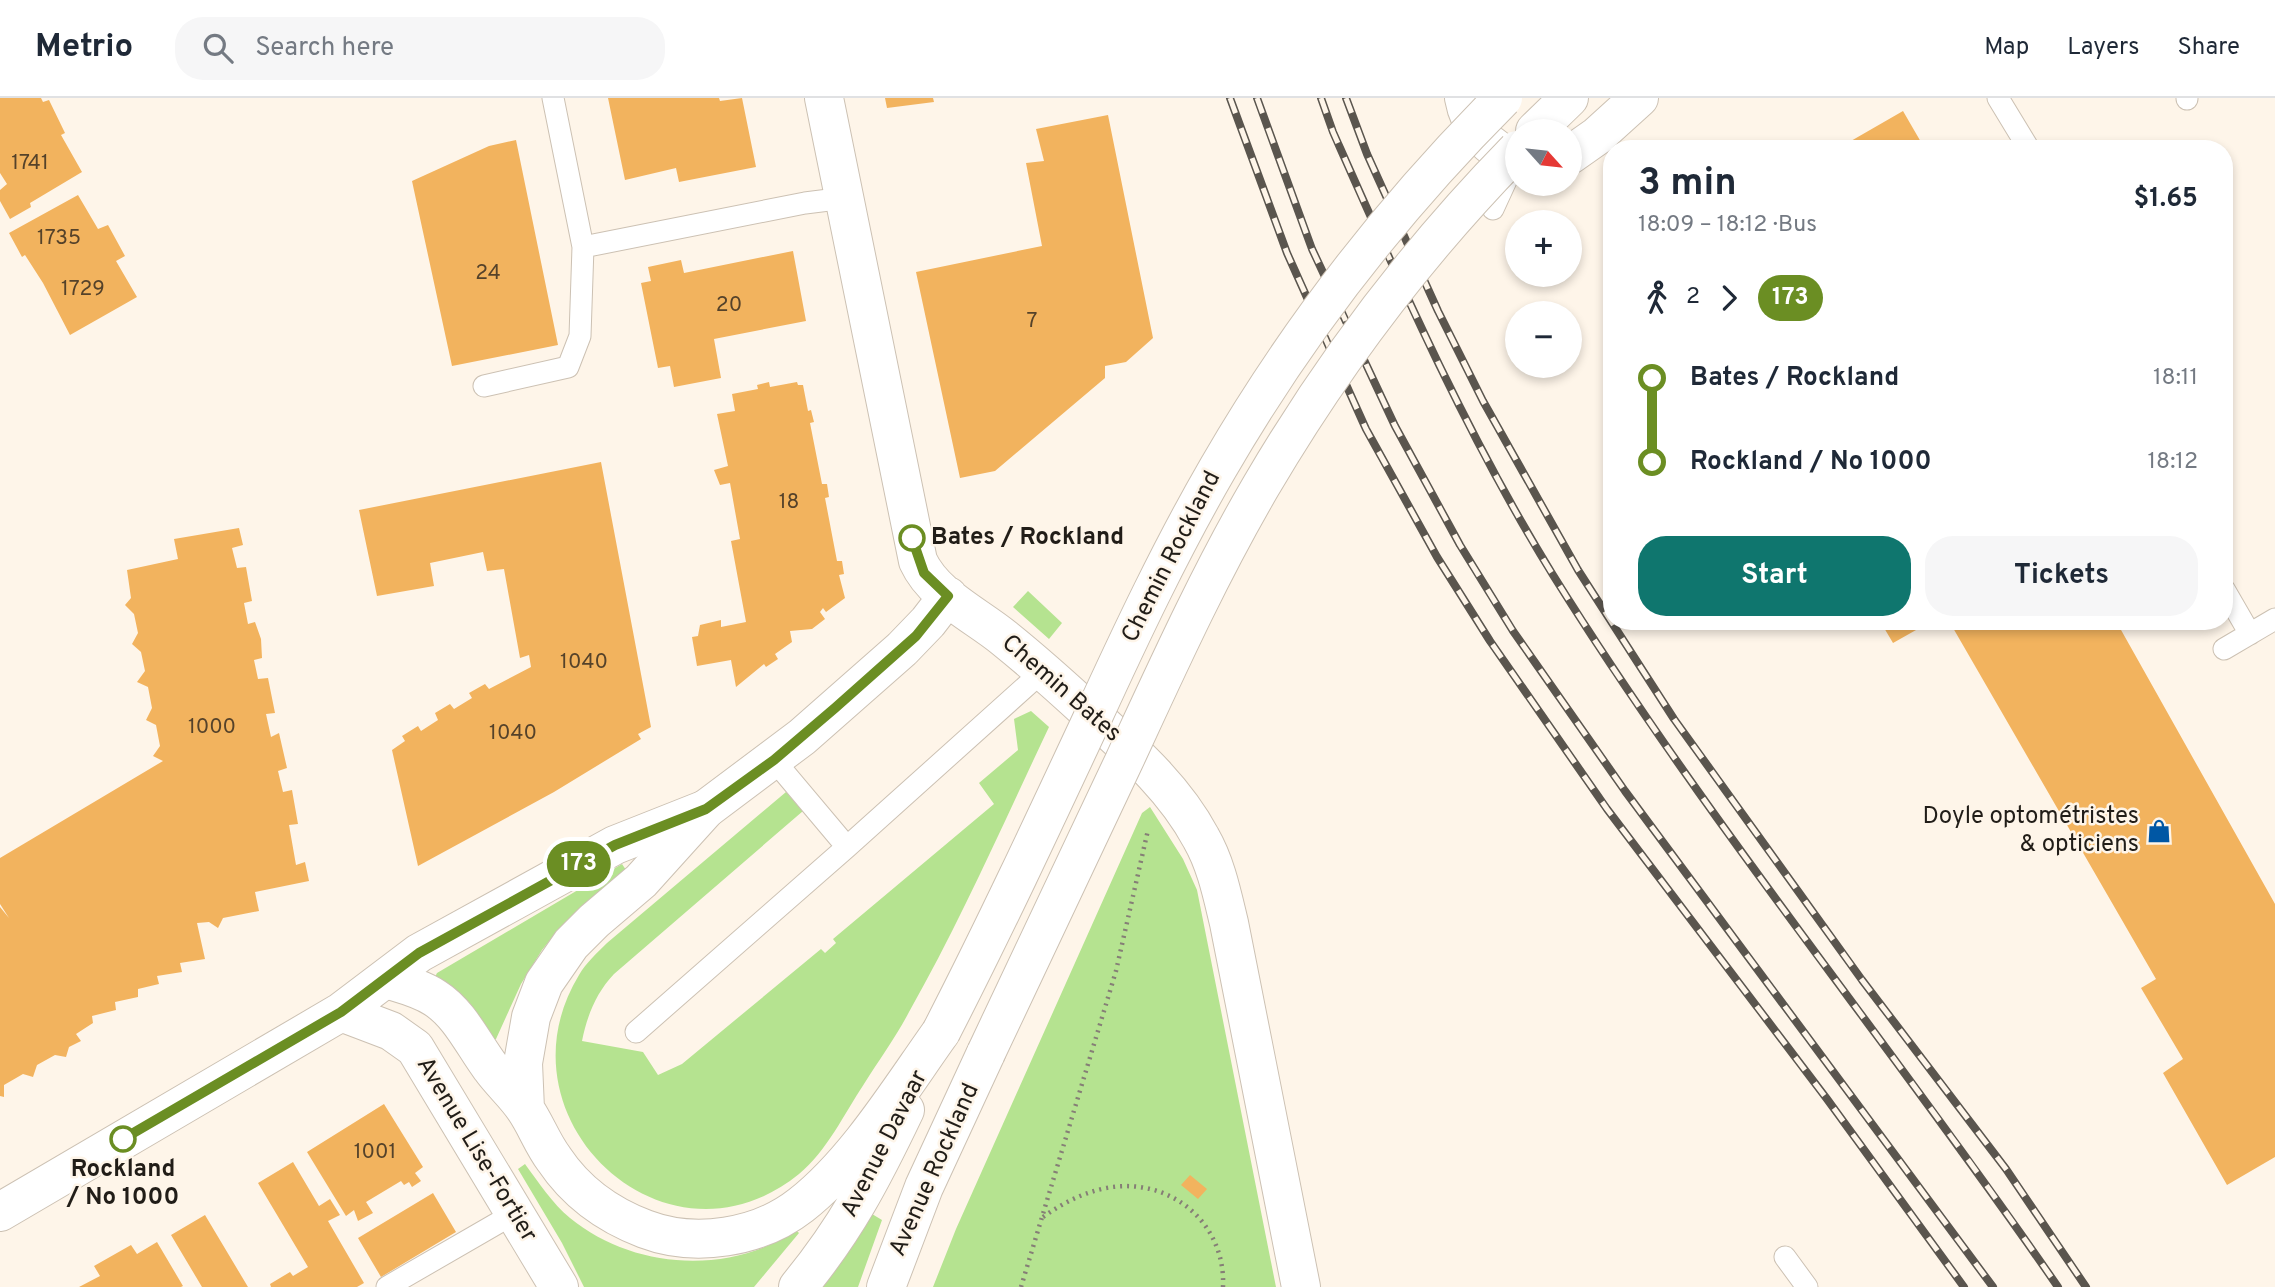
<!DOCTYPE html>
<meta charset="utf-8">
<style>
:root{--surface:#fff;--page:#f6f6f7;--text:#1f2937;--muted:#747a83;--line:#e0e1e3;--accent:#0f766e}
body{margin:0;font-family:Overpass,sans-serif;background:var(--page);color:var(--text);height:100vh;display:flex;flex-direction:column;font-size:26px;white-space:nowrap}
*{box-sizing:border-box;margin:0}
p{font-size:23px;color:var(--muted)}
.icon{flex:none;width:38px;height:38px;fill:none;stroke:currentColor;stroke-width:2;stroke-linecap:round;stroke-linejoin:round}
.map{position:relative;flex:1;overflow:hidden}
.sheet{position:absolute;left:1603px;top:42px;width:630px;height:490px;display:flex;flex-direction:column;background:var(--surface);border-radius:28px;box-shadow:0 4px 10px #0003}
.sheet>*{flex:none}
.badge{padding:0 14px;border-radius:23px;font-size:24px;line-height:46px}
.needle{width:46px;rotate:117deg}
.tools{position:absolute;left:1505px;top:21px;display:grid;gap:14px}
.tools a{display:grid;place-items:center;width:77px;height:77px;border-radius:50%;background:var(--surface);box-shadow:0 4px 10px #0003;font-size:35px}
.map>.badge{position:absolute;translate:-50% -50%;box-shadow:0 0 0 4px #fff}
.legs{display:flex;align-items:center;gap:10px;height:77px;padding:0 35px;font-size:23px}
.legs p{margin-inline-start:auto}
.head{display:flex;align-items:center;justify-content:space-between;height:119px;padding:0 35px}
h1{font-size:38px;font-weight:700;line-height:52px}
.cta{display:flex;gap:14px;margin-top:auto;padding:14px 35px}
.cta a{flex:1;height:80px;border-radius:28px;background:var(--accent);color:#fff;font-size:28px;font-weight:700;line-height:80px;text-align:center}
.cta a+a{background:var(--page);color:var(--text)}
ul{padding:0 35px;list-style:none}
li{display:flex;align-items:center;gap:24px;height:84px;font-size:26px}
li i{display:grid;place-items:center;width:10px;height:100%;margin:0 9px;background:currentColor}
li i::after{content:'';width:18px;height:18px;margin:-9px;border:5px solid;border-radius:50%;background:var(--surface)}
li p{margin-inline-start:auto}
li:first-child i{background:linear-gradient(#0000 50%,currentColor 0)}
li:last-child i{background:linear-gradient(currentColor 50%,#0000 0)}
header{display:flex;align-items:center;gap:42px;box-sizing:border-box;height:98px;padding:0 35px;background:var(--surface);border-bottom:2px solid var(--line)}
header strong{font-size:33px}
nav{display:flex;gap:38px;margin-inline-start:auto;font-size:24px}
.search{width:490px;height:63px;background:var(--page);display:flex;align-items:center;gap:18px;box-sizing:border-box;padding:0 24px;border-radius:28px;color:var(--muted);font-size:26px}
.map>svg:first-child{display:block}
.green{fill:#b5e390}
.building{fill:#f2b35e}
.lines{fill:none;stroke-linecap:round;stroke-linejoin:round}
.service-casing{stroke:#ccc1b3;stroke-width:23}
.minor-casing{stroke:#ccc1b3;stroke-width:40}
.tertiary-casing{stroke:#ccc1b3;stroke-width:40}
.path{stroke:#857e76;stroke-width:4.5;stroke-dasharray:2 5;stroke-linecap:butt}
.service{stroke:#fff;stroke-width:21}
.minor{stroke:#fff;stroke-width:38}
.tertiary{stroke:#fff;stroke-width:38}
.rail-casing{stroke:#5a554e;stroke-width:8}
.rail{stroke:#fef5e9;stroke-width:5;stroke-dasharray:16;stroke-linecap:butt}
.tertiary-bridge-casing{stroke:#ccc1b3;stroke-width:40;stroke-linecap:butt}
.tertiary-bridge{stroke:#fff;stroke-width:38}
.line-1-casing{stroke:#fff;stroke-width:16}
.line-1{stroke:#6b8e23;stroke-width:10}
.stop-1-dot{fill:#fff;stroke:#6b8e23;stroke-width:3.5}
.labels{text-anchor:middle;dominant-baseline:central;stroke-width:5;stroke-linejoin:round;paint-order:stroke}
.number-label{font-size:21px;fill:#55422a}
.stop-label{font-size:24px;font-weight:bold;fill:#211d18;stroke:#fef5e9;text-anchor:start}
.street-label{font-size:24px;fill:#211d18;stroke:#fef5e9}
.poi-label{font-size:24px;fill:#211d18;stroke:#fef5e9;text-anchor:end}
</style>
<header>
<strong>Metrio</strong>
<div class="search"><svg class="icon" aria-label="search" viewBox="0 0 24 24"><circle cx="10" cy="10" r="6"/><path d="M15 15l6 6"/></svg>Search here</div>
<nav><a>Map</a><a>Layers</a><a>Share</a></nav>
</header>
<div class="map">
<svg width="2275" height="1189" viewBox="0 0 2275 1189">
<rect width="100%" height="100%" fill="#fef5e9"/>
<path class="green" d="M1028,493L1062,525L1049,541L1013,509Z
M1031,613L1049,629C1004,724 961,822 909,914C896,939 879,962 864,986C844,1016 827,1053 799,1076C666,1184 492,1020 579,877C586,865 597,855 607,845L786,694L803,713L614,876C596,895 587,918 582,943L643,954L658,977L682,966L821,851L825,855L836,845L833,841L994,706L979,685L1018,652L1014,621Z
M1150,709L1183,761L1197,792L1276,1189H933L956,1131L1142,715Z
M622,766L626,772L555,836L542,852L521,886L496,941H493L468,903L435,879L437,875Z
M525,1066C539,1085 552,1105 570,1120C632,1171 729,1178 796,1132L799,1135L754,1189H584L562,1145L518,1071Z
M872,1116L882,1122L858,1189H818Z"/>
<path class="building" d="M0,0H41L43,4L49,2L65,35L61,37L82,74L30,105L31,109L10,121L0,103V92L7,86L0,75Z
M608,0H719L720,3L742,0L756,69L679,84L676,70L625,82Z
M885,0H933L934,4L887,10Z
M1903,13L1925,51H1837Z
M1108,17L1153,240L1126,264L1105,268V280L995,373L960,380L916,174L1042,148L1026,65L1044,63L1036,31Z
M516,42L558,247L452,268L412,83L489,48Z
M78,97L98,131L108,127L125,158L116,163L137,199L70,237L43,185L25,157L22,159L9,135Z
M793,153L806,223L714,241L721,280L674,289L670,268L658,270L641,185L651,183L648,169L681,162L684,175Z
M769,284L770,289L797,284L798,287H803L808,313L811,312L814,324L810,325L822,386H827L829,399L825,400L837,463H842L844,476L839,477L845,500L826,514L823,510L820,514L825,521L812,531L790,533L792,544L775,556L778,561L766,569L764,566L736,589L731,562L697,568L692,539L698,538L700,527L721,522V529L746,524L731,443L740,441L730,385L720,387L714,372L728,368L717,316L735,313L732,296L758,291L757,287Z
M601,364L651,629L638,636L641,641L554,694L418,768L392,652L405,643L402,638L418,628L421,633L438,622L435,615L450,606L454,611L472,600L469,595L485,586L489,591L531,569L529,557L520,560L504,471L487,473L483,454L430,465L434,488L377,498L359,412Z
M239,430L243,447L232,450L237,470L246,469L252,503L244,505L248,526L255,524L261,541L262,560L254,562L258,581L268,580L275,615L266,616L271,639L279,635L287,670L278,673L283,694L292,692L298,726L289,727L296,767L305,764L309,783L255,794L259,813L223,820L218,830L209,824L197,825L205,861L180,865L182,874L157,878L159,886L138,891V899L115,904L116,912L92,918L93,925L76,936L81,943L69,949L66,959L55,957L37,967L33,979L23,976L4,987V999L0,998V809L9,820L0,806V760L163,663L153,658L160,648L156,627L146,622L152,610L148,589L137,584L145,573L141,554L132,546L138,535L134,516L125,507L131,500L127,472L178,461L174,441Z
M1880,523H1932L1893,545Z
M1949,523H2116L2275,806V1059L2227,1087L2163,975L2183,961L2141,890L2156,881Z
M384,1006L423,1069L415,1075L421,1083L412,1089L409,1084L404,1087L401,1083L366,1104L373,1115L358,1123L354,1112L346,1118L307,1054Z
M293,1064L319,1108L330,1101L340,1117L328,1123L364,1185L357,1189H271L270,1186L290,1174L293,1178L308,1169L258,1085Z
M1190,1077L1207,1091L1198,1101L1181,1087Z
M433,1095L456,1134L381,1179L358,1140Z
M205,1117L248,1189H202L171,1137Z
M157,1144L183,1188L181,1189H79L100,1178L94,1168L131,1147L137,1156Z"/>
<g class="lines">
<g class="service-casing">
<path id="service" d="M553,0L583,149
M1998,0L2029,51
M2187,0V1
M1493,111L1510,74
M484,288L568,269L580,238L583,149L805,105L845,100
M2224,491L2250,536
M2224,551L2275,521
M773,661L847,749
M636,934L847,749L1043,573
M1785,1159L1807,1189
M387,1189L515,1115"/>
</g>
<g class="minor-casing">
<path id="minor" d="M341,914L391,933L415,950L559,1189
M0,1114L341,914L419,855L615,747L706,711"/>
</g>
<g class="tertiary-casing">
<path id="tertiary" d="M824,0L918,463C934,498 976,517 1004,540C1035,565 1064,591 1092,617C1133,654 1175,691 1201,740C1216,766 1222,796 1229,825L1301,1189
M1464,0C1469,28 1488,53 1517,60
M1535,33L1569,0
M1570,57L1597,38L1639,0
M386,881C402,886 420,890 435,900C460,916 473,946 491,970C501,984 515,996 525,1011C536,1027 542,1045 554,1061C576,1094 608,1117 645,1131C695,1150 759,1140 801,1107C856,1064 901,990 941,934
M525,1011L523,965L531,919L544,885L571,846L594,823L641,783L706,711L802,639L902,551L928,524L948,498
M798,1189C846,1131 873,1079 905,1012
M886,1189L924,1089L986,955"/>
</g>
<path class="path" d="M1043,1119C1063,1105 1082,1095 1106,1090C1169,1078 1226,1124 1223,1189
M1021,1189L1116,873L1148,732"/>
<use href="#service" class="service"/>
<use href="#minor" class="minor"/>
<use href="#tertiary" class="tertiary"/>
<g class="rail-casing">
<path id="rail" d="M1230,0L1287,155L1366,331L1437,459L1490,543L1607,711L1827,1001L1964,1189
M1257,0L1312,151L1395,328L1460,447L1513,533L1625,693L1993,1189
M1321,0L1333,34C1400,185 1466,336 1553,477C1707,724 1893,949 2058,1189
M1346,0L1367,56L1438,213L1483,303L1578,472L1674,621L1862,882L2006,1071L2086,1189"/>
</g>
<use href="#rail" class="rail"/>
<g class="tertiary-bridge-casing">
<path id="tertiary-bridge" d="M941,934C994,831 1043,726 1092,621C1131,536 1171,451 1218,370C1296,235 1393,110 1503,0
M986,955C1032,858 1078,761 1124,663C1167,570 1209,477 1261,388C1332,267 1419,152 1517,52"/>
</g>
<use href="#tertiary-bridge" class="tertiary-bridge"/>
</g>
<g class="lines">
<g class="line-1-casing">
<path id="line-1" d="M123,1041L341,914L419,855L615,747L706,711L774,662L835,610L916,538L948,498L924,475L912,440"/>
</g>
<use href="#line-1" class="line-1"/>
</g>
<defs>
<g id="shop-bare" transform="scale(1.89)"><path d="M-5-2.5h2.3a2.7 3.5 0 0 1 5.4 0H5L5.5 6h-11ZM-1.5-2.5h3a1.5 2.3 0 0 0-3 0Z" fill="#0057a4" stroke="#fef5e9" stroke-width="2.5" paint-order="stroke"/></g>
</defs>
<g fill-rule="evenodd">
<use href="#shop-bare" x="2159" y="733"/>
</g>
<g class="stop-1-dot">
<circle cx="912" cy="440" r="12"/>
<circle cx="123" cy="1041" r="12"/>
</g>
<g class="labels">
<g class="number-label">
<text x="30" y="65">1741</text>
<text x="59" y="140">1735</text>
<text x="488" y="175">24</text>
<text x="83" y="191">1729</text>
<text x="729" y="207">20</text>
<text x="1032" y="223">7</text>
<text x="789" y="404">18</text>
<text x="584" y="564">1040</text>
<text x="212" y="629">1000</text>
<text x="513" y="635">1040</text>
<text x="375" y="1054">1001</text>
</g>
<g class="stop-label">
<text x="931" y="440">Bates / Rockland</text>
<text x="123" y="1072" text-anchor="middle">Rockland<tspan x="123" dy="28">/ No 1000</tspan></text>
</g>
<g class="street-label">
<text transform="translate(1172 459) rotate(-63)">Chemin Rockland</text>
<text transform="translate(1061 591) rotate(41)">Chemin Bates</text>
<text transform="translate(885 1046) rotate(-63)">Avenue Davaar</text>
<text transform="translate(476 1052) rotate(59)">Avenue Lise-Fortier</text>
<text transform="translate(935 1072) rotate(-66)">Avenue Rockland</text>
</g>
<g class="poi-label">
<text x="2139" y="719">Doyle optométristes<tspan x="2139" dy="28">&amp; opticiens</tspan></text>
</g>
</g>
</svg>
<div class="tools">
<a><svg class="needle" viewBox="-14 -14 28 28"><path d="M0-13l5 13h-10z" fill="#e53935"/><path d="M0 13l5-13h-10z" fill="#747a83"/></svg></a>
<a>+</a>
<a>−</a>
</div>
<b class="badge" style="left:579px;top:766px;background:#6b8e23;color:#fff">173</b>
<section class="sheet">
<div class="head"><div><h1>3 min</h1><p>18:09 – 18:12 · Bus</p></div><b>$1.65</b></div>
<div class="legs"><svg class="icon" aria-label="walk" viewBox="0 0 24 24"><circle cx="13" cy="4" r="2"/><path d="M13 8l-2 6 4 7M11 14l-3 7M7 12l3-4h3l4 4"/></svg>2<svg class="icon" aria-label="forward" viewBox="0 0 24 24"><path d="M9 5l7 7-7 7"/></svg><b class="badge" style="background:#6b8e23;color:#fff">173</b></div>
<ul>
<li><i style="color:#6b8e23"></i><b>Bates / Rockland</b><p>18:11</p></li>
<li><i style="color:#6b8e23"></i><b>Rockland / No 1000</b><p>18:12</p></li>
</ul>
<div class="cta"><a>Start</a><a>Tickets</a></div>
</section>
</div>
